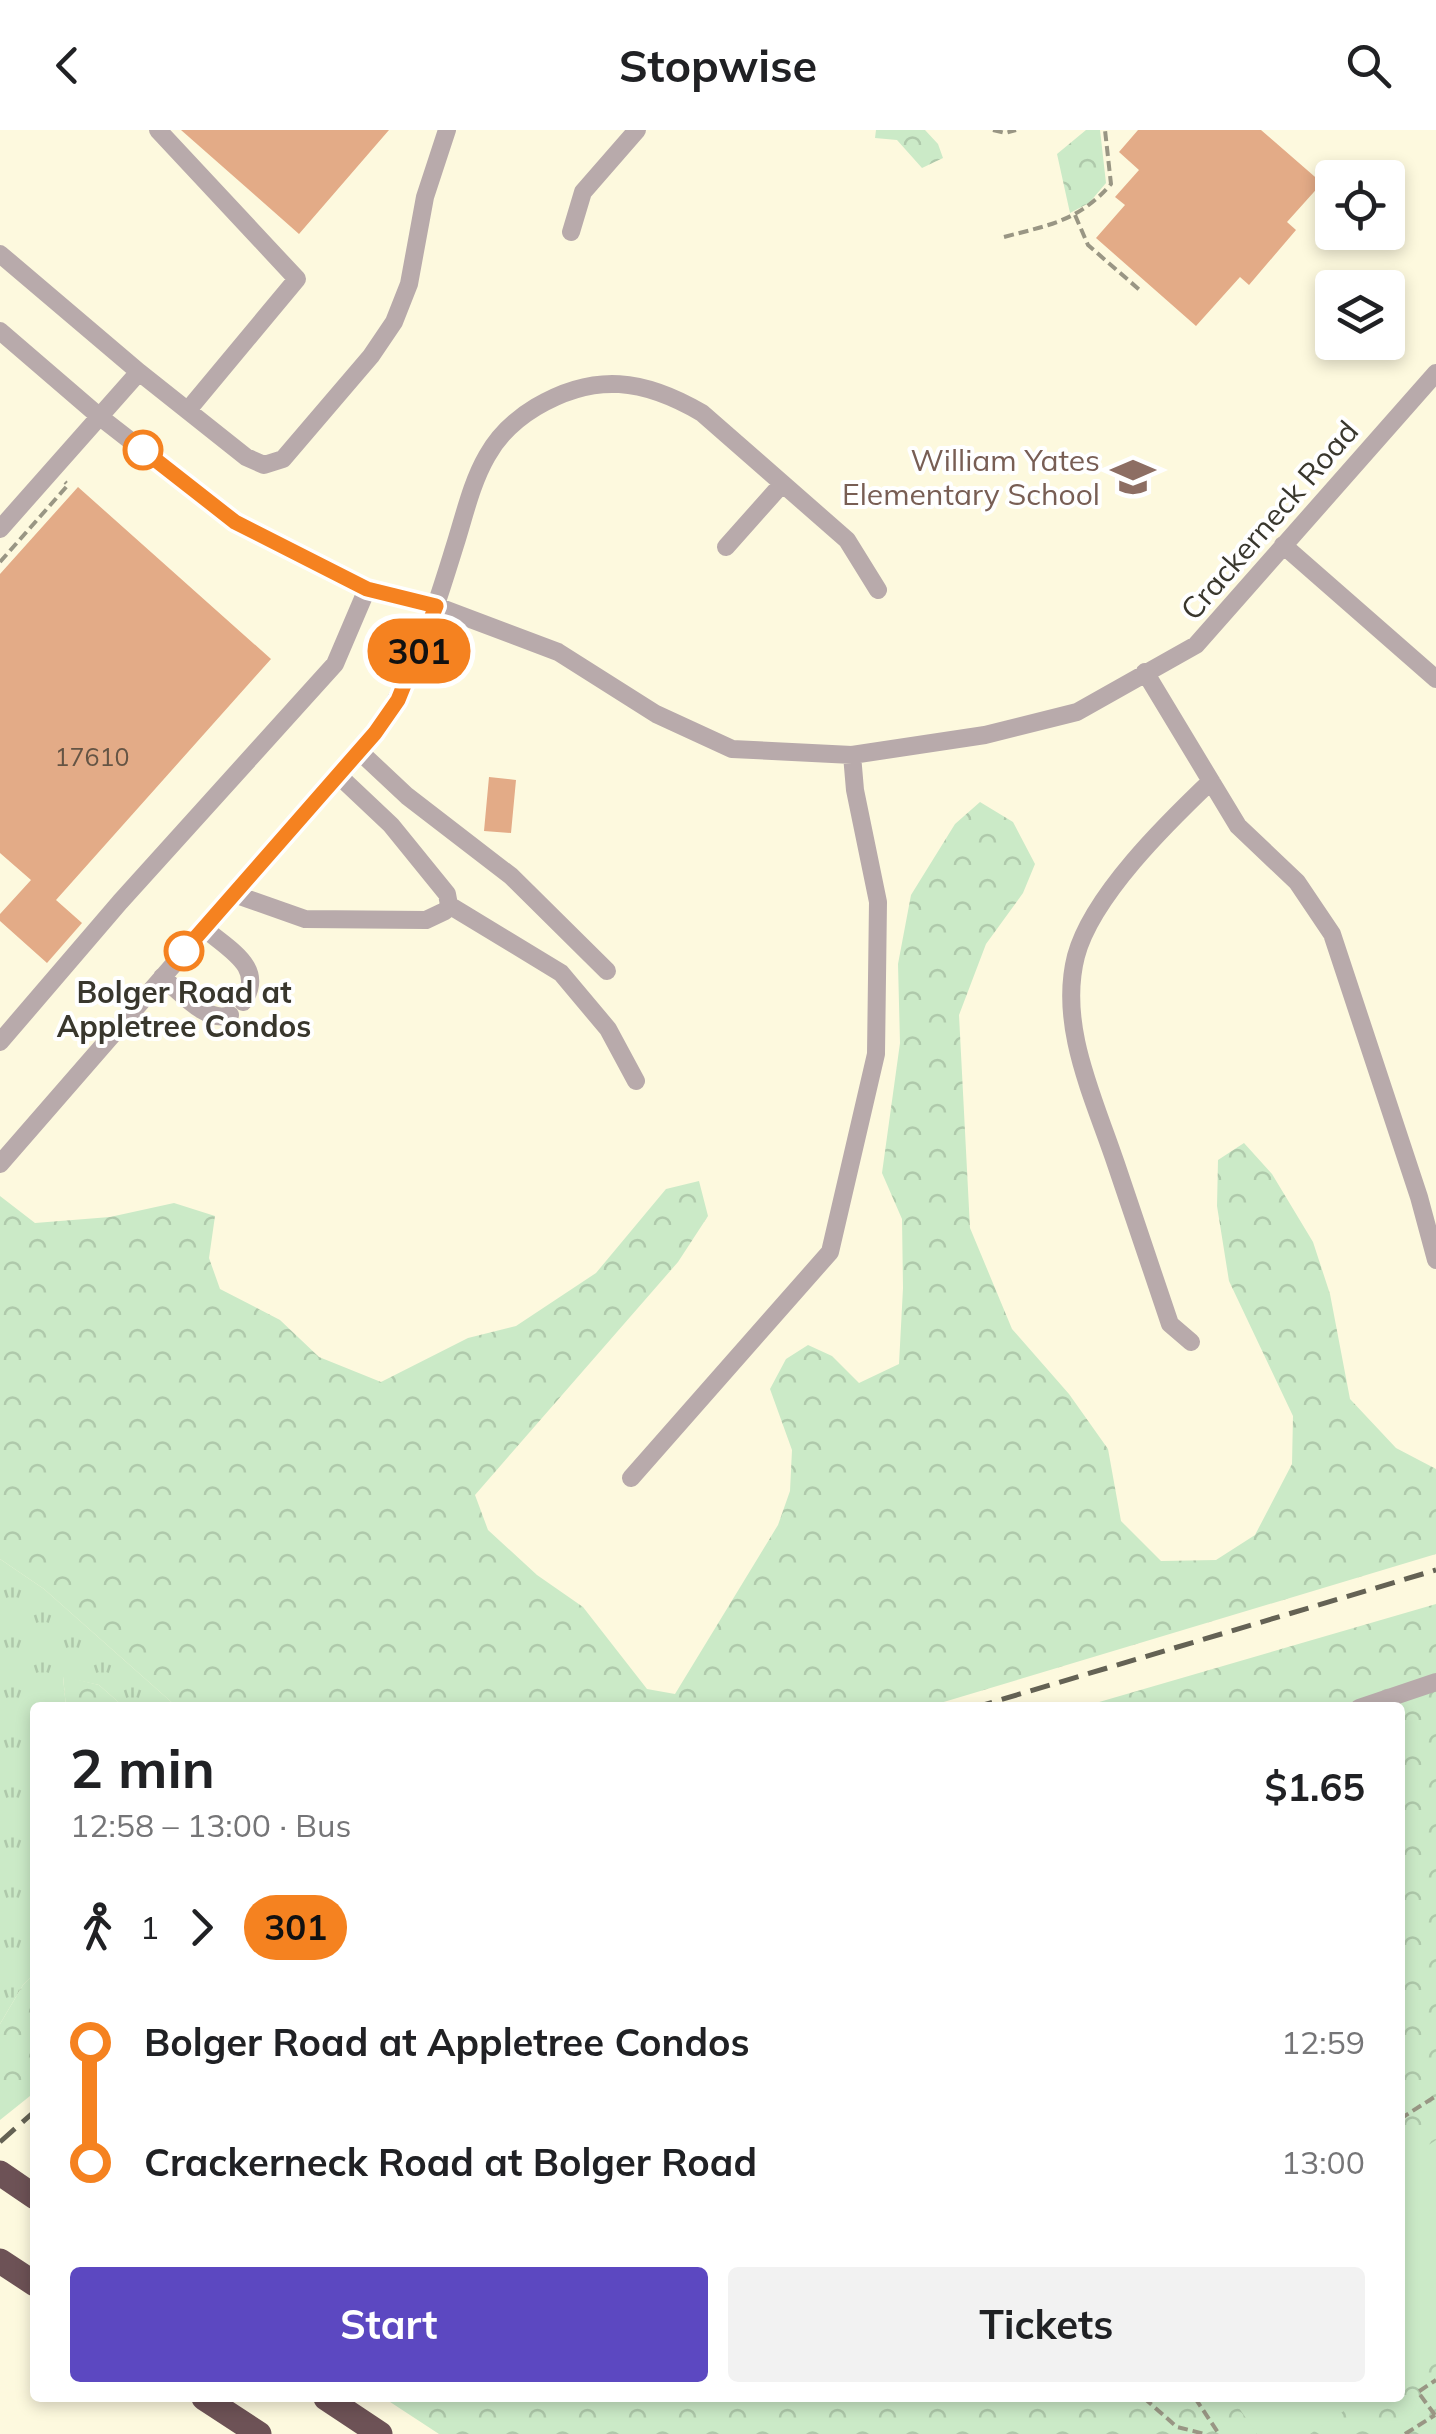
<!DOCTYPE html>
<meta charset="utf-8">
<style>
:root{--surface:#fff;--page:#f2f2f2;--text:#202124;--muted:#757577;--accent:#5c48c1}
body{margin:0;font-family:Mulish,sans-serif;background:var(--page);color:var(--text);height:100vh;display:flex;flex-direction:column;font-size:38px;white-space:nowrap}
*{box-sizing:border-box;margin:0}
p{font-size:32px;color:var(--muted)}
.icon{flex:none;width:55px;height:55px;fill:none;stroke:currentColor;stroke-width:2;stroke-linecap:round;stroke-linejoin:round}
.map{position:relative;flex:1;overflow:hidden}
.drawer{position:absolute;left:30px;top:1572px;width:1375px;height:700px;display:flex;flex-direction:column;background:var(--surface);border-radius:10px;box-shadow:0 5px 15px #0003}
.drawer>*{flex:none}
.badge{padding:0 20px;border-radius:32px;font-size:35px;line-height:65px}
.buttons{position:absolute;left:1315px;top:30px;display:grid;gap:20px}
.buttons a{display:grid;place-items:center;width:90px;height:90px;border-radius:10px;background:var(--surface);box-shadow:0 5px 15px #0003;font-size:50px}
.map>.badge{position:absolute;translate:-50% -50%;box-shadow:0 0 0 5px #fff}
.legs{display:flex;align-items:center;gap:15px;height:110px;padding:0 40px;font-size:32px}
.legs p{margin-inline-start:auto}
.headline{display:flex;align-items:center;justify-content:space-between;height:170px;padding:0 40px}
h1{font-size:55px;font-weight:700;line-height:75px}
.cta{display:flex;gap:20px;margin-top:auto;padding:20px 40px}
.cta a{flex:1;height:115px;border-radius:10px;background:var(--accent);color:#fff;font-size:40px;font-weight:700;line-height:115px;text-align:center}
.cta a+a{background:var(--page);color:var(--text)}
ul{padding:0 40px;list-style:none}
li{display:flex;align-items:center;gap:35px;height:120px;font-size:38px}
li i{display:grid;place-items:center;width:15px;height:100%;margin:0 12px;background:currentColor}
li i::after{content:'';width:25px;height:25px;margin:-12px;border:8px solid;border-radius:50%;background:var(--surface)}
li p{margin-inline-start:auto}
li:first-child i{background:linear-gradient(#0000 50%,currentColor 0)}
li:last-child i{background:linear-gradient(currentColor 50%,#0000 0)}
header{display:flex;justify-content:space-between;align-items:center;height:130px;padding:0 40px;background:var(--surface);font-size:45px;font-weight:700}
.map>svg:first-child{display:block}
.grass{fill:url(#grass-tufts)}
.forest{fill:url(#forest-crowns)}
.pitch{fill:#cbeac7}
.building{fill:#e3ab87}
.lines{fill:none;stroke-linecap:round;stroke-linejoin:round}
.path{stroke:#999684;stroke-width:4;stroke-dasharray:10 5;stroke-linecap:butt}
.minor{stroke:#b8aaab;stroke-width:18}
.highway{stroke:#6d5256;stroke-width:25}
.rail{stroke:#646254;stroke-width:5;stroke-dasharray:20 10;stroke-linecap:butt}
.line-1-casing{stroke:#fff;stroke-width:22}
.line-1{stroke:#f58220;stroke-width:15}
.stop-1-dot{fill:#fff;stroke:#f58220;stroke-width:5}
.labels{text-anchor:middle;dominant-baseline:central;stroke-width:8;stroke-linejoin:round;paint-order:stroke}
.number-label{font-size:25px;fill:#645444}
.education-label{font-size:30px;fill:#785e54;stroke:#fff;text-anchor:end}
.street-label{font-size:30px;fill:#39372d;stroke:#fff}
.stop-label{font-size:30px;font-weight:bold;fill:#39372d;stroke:#fff}
</style>
<header><svg class="icon" aria-label="back" viewBox="0 0 24 24"><path d="M15 5l-7 7 7 7"/></svg>Stopwise<svg class="icon" aria-label="search" viewBox="0 0 24 24"><circle cx="10" cy="10" r="6"/><path d="M15 15l6 6"/></svg></header>
<div class="map">
<svg width="1436" height="2304" viewBox="0 0 1436 2304">
<defs>
<pattern id="grass-tufts" width="24" height="20" patternUnits="userSpaceOnUse" patternTransform="scale(2.5)"><rect width="24" height="20" fill="#cbeac7"/><path d="M3 7l-1-3M5 7V3M7 7l1-3M15 17l-1-3M17 17v-4M19 17l1-3" fill="none" stroke="#afc9ab"/></pattern>
<pattern id="forest-crowns" width="20" height="18" patternUnits="userSpaceOnUse" patternTransform="scale(2.5)"><rect width="20" height="18" fill="#cbeac7"/><path d="M2 6a3 3 0 1 1 6 0M12 15a3 3 0 1 1 6 0" fill="none" stroke="#afc9ab"/></pattern>
</defs>
<rect width="100%" height="100%" fill="#fdf9de"/>
<path class="grass" d="M0,1429L44,1459L177,1577H124L99,1555L63,1547L66,1577L35,1578V1843L23,1855L0,1894Z"/>
<path class="forest" d="M876,0H925L938,14L943,28L922,38L897,10L875,8Z
M1086,0H1100L1106,53L1089,73L1070,83L1057,24Z
M980,672L1013,692L1035,734L1023,763L986,814L959,885L970,1098L1012,1199L1069,1264L1108,1319L1121,1391L1161,1431L1216,1430L1255,1405L1292,1334L1293,1286L1229,1151L1217,1076L1218,1030L1244,1013L1272,1044L1313,1112L1330,1164L1350,1269L1396,1318L1436,1339V1424L927,1577H177L44,1459L0,1429V1066L35,1093L110,1087L174,1073L215,1086L209,1128L220,1159L280,1190L319,1227L381,1252L468,1208L516,1196L596,1143L666,1059L699,1051L708,1086L678,1132L475,1365L488,1400L537,1445L583,1477L647,1559L675,1564L778,1395L790,1361L792,1320L770,1259L786,1229L808,1215L832,1226L859,1253L899,1234L903,1158L902,1089L882,1043L900,913L898,834L911,765L955,694Z
M1436,1474V2304H439L384,2268H1400V1578L1082,1577Z
M63,1546L99,1555L124,1577H66Z
M35,1843V1962L0,1990V1894L23,1855Z"/>
<path class="pitch" d="M1436,2010V2218L1400,2242V2034Z
M1232,2268H1363L1310,2304H1257Z"/>
<path class="building" d="M181,0H389L299,104Z
M1138,0H1261L1322,53L1287,92L1296,100L1249,155L1240,147L1196,196L1096,108L1125,75L1115,67L1139,40L1119,22Z
M78,357L271,529L56,770L82,793L47,833L0,791V784L31,750L0,723V444Z
M489,647L516,650L511,703L484,701Z"/>
<g class="lines">
<path class="path" d="M993,0L1005,3L1016,0
M1075,85L1088,115L1142,162
M1004,107C1049,95 1079,91 1111,54L1105,0
M0,432L68,355L65,352
M1400,1989L1436,1966
M1144,2268L1177,2297L1205,2304
M1195,2268L1219,2304
M1435,2285L1418,2262L1436,2250
M1405,2304L1435,2285"/>
<path class="minor" d="M158,0L297,149L188,280
M571,102L583,62L637,0
M0,124L139,242
M0,201L100,287L235,392L367,459L436,476L558,522L656,584L732,619L852,625L985,605L1077,582L1196,515L1436,243
M0,399L139,242L246,327L264,335L283,329L371,226L394,192L409,154L425,67L447,0
M1283,415L1436,549
M726,417L782,354
M1145,542L1238,696L1297,752L1332,804L1419,1067L1436,1130
M359,621L407,666L511,746L607,841
M234,764L305,789L426,790L445,781L449,775L447,764L391,695L338,645
M449,775L561,843L608,899L636,951
M204,798C229,820 266,837 243,872
M162,847C180,861 206,894 230,885
M0,912L120,772L335,534L367,459
M0,1034L375,603C416,546 435,479 456,412C465,383 472,352 487,326C498,306 516,289 536,277C595,242 644,249 702,283L847,410L878,460
M1191,1212L1170,1194C1152,1141 1134,1087 1116,1034C1094,968 1058,896 1076,826C1092,766 1167,693 1211,651
M631,1348L830,1122L876,924L878,772L855,660L852,625
M1359,1578L1436,1552"/>
<path class="highway" d="M0,2043L35,2067
M0,2131L35,2154
M204,2268L259,2304
M326,2268L380,2304"/>
<path class="rail" d="M973,1578L1436,1440
M0,2012L35,1981"/>
</g>
<g class="lines">
<g class="line-1-casing">
<path id="line-1" d="M143,320L235,392L367,459L436,476L398,570L375,603L184,821"/>
</g>
<use href="#line-1" class="line-1"/>
</g>
<defs>
<g id="school-bare" transform="scale(3.45)"><path d="M0-5L7-2L0 1L-7-2ZM-4 1L0 2.5L4 1V4Q0 6-4 4Z" fill="#8d6e63" stroke="#fff" stroke-width="2.5" paint-order="stroke"/></g>
</defs>
<g fill-rule="evenodd">
<use href="#school-bare" x="1133" y="347"/>
</g>
<g class="stop-1-dot">
<circle cx="143" cy="320" r="18"/>
<circle cx="184" cy="821" r="18"/>
</g>
<g class="labels">
<g class="number-label">
<text x="92" y="626">17610</text>
</g>
<g class="education-label">
<text x="1100" y="330">William Yates<tspan x="1100" dy="34">Elementary School</tspan></text>
</g>
<g class="street-label">
<text transform="translate(1269 390) rotate(-49)">Crackerneck Road</text>
</g>
<g class="stop-label">
<text x="184" y="862">Bolger Road at<tspan x="184" dy="34">Appletree Condos</tspan></text>
</g>
</g>
</svg>
<div class="buttons">
<a><svg class="icon" aria-label="locate" viewBox="0 0 24 24"><circle cx="12" cy="12" r="6"/><path d="M12 2v4M12 18v4M2 12h4M18 12h4"/></svg></a>
<a><svg class="icon" aria-label="layers" viewBox="0 0 24 24"><path d="M12 4l9 5-9 5-9-5zM3 14l9 5 9-5"/></svg></a>
</div>
<b class="badge" style="left:419px;top:521px;background:#f58220;color:#111">301</b>
<section class="drawer">
<div class="headline"><div><h1>2 min</h1><p>12:58 – 13:00 · Bus</p></div><b>$1.65</b></div>
<div class="legs"><svg class="icon" aria-label="walk" viewBox="0 0 24 24"><circle cx="13" cy="4" r="2"/><path d="M13 8l-2 6 4 7M11 14l-3 7M7 12l3-4h3l4 4"/></svg>1<svg class="icon" aria-label="forward" viewBox="0 0 24 24"><path d="M9 5l7 7-7 7"/></svg><b class="badge" style="background:#f58220;color:#111">301</b></div>
<ul>
<li><i style="color:#f58220"></i><b>Bolger Road at Appletree Condos</b><p>12:59</p></li>
<li><i style="color:#f58220"></i><b>Crackerneck Road at Bolger Road</b><p>13:00</p></li>
</ul>
<div class="cta"><a>Start</a><a>Tickets</a></div>
</section>
</div>
